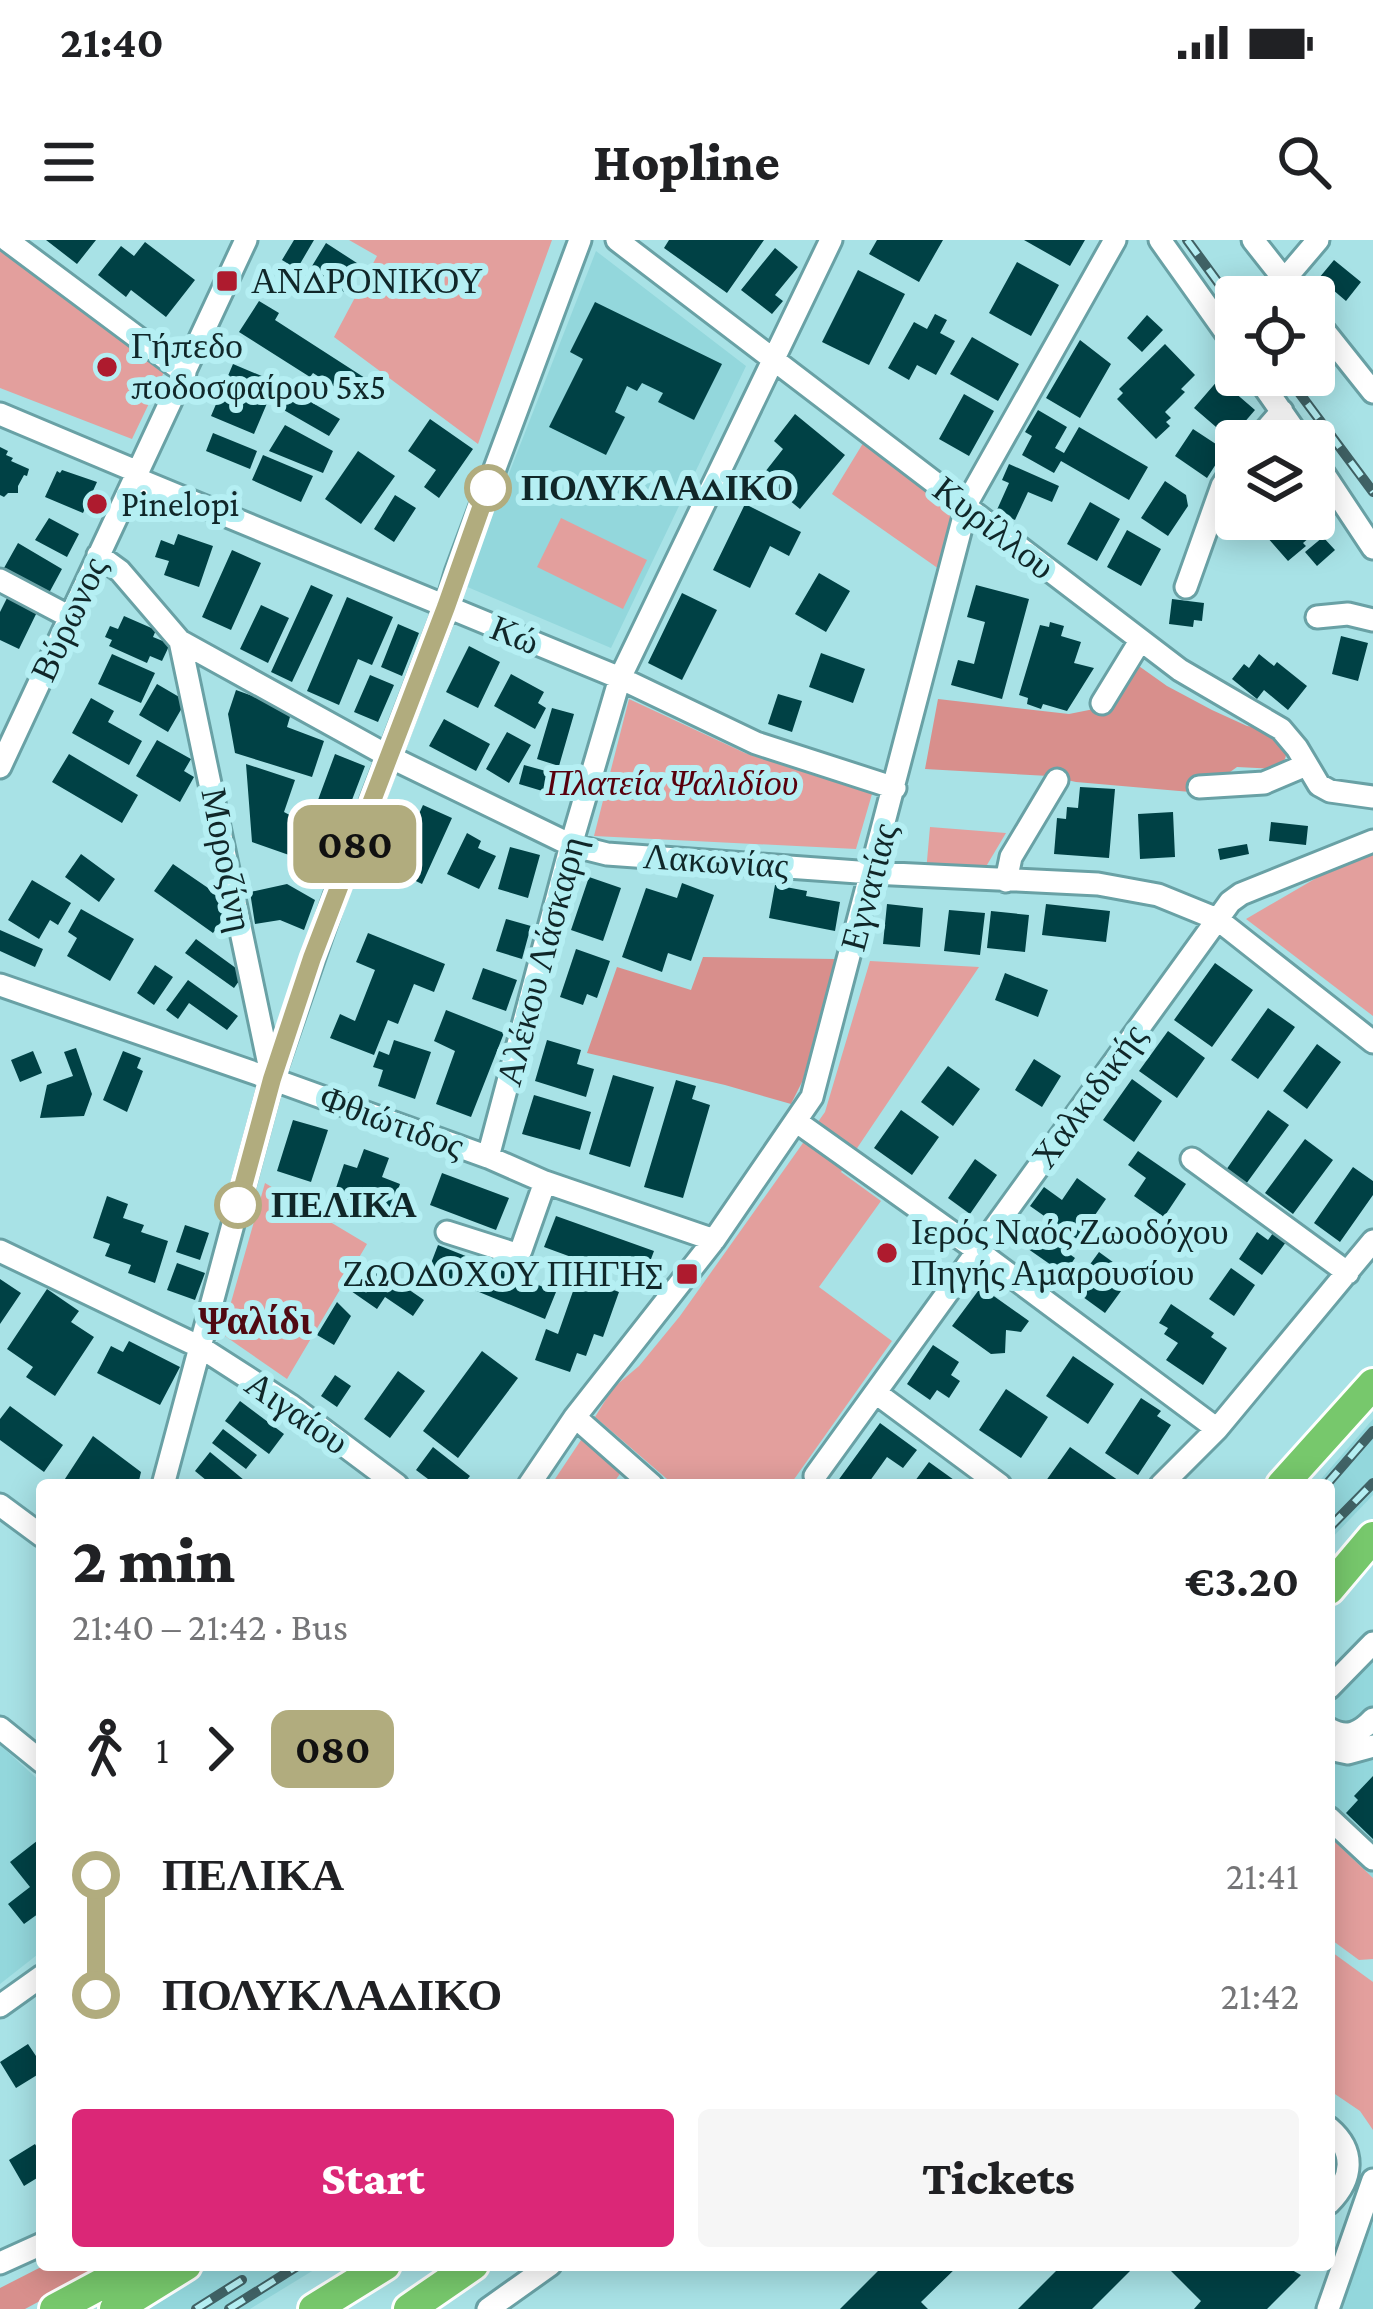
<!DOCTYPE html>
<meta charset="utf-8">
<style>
:root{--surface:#fff;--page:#f6f6f6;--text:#202124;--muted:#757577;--accent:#db2777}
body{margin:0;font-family:"Crimson Pro",serif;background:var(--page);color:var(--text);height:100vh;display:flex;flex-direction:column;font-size:45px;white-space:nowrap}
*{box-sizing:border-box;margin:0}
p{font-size:39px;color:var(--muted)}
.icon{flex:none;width:66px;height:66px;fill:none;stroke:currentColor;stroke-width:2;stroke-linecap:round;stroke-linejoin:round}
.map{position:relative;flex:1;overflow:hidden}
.drawer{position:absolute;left:36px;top:1239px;width:1299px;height:792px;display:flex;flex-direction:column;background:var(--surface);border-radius:12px;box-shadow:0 6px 30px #0003}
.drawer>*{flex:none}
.badge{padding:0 24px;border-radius:18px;font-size:42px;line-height:78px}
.controls{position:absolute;left:1215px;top:36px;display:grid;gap:24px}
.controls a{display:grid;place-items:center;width:120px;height:120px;border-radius:12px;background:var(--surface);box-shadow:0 6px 30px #0003;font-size:60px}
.map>.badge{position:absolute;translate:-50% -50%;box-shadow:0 0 0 6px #fff}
.legs{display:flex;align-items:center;gap:18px;height:132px;padding:0 36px;font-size:39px}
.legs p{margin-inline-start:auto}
.summary{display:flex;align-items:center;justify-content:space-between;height:204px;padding:0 36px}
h1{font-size:66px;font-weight:800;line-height:90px}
.button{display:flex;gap:24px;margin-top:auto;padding:24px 36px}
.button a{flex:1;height:138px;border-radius:12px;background:var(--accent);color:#fff;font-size:48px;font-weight:800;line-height:138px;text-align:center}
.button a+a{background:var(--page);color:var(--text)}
ul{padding:0 36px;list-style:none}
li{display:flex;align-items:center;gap:42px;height:120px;font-size:45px}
li i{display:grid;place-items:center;width:18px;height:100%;margin:0 15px;background:currentColor}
li i::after{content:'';width:30px;height:30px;margin:-15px;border:9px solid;border-radius:50%;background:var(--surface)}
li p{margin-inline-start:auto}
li:first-child i{background:linear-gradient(#0000 50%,currentColor 0)}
li:last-child i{background:linear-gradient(currentColor 50%,#0000 0)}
.status{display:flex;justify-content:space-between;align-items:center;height:84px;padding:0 60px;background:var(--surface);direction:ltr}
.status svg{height:33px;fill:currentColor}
header{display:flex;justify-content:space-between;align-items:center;height:156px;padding:0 36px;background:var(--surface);font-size:54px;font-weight:800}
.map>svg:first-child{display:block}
.built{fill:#93d7dc}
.green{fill:#e39f9d}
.forest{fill:#d88f8c}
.building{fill:#004145}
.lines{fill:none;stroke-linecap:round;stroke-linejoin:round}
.minor-casing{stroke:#69a1a5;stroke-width:27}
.highway-casing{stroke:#fff;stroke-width:36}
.minor{stroke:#fff;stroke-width:21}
.highway{stroke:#77c86c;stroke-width:30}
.rail-casing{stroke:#406265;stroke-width:10}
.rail{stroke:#b5eff3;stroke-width:6;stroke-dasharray:18;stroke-linecap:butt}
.line-1-casing{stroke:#fff;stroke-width:27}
.line-1{stroke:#b1ac7e;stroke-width:18}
.poi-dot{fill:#ae1b2e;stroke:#b5eff3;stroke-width:4.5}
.stop-1-dot{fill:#fff;stroke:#b1ac7e;stroke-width:6}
.labels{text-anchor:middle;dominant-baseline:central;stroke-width:12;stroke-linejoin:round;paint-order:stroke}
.poi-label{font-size:36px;fill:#102729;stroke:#b5eff3;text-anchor:start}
.stop-label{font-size:36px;font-weight:bold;fill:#102729;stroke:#b5eff3;text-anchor:start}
.street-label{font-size:36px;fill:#102729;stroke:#b5eff3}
.park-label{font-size:36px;font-style:italic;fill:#58000d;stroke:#b5eff3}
.neighbourhood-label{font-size:39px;font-weight:bold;fill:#500a12;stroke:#b5eff3}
</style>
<div class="status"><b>21:40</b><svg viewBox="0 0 49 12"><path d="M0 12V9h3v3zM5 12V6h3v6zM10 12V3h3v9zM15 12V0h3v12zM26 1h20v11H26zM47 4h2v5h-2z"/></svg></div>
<header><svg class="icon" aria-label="menu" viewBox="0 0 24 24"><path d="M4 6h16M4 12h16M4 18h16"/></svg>Hopline<svg class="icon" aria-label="search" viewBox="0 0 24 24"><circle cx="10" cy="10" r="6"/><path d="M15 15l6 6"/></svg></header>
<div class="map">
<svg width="1373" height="2069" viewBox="0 0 1373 2069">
<rect width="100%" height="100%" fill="#a8e2e6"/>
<path class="built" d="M596,11L746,126L611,408L465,346Z
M1373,1179V1255L1329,1301V1245H1316Z
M1373,1413V1638L1329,1596V1460Z
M0,1505L42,1543V1711L0,1744Z
M1373,1982V2069H1341Z
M214,2025H322L250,2069H141Z"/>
<path class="green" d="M349,0H552L478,204L334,97L377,16Z
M0,4L164,132L132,199L0,148Z
M865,200L954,271L939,329L832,254Z
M561,278L647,320L623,369L537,327Z
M629,459L745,513L872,554L856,609L594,596Z
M930,587L1006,593L981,635L926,632Z
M1373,605V776L1246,679Z
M870,721L979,727L841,932L881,961L819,1047L892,1101L790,1245H674L595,1177L613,1148L639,1126L680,1076L825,872Z
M265,943L367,1004L287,1139L222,1094Z
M583,1197L622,1231L612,1245H551Z
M1329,1596L1373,1638V1719L1359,1720L1329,1698Z
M1329,1710L1373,1742V1890L1360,1871L1329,1850Z"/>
<path class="forest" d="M1136,424L1167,446L1212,470L1247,486L1268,489L1288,508L1285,519L1276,529L1237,527L1226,535L1225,555L1076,542L1049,536L925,529L938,459L1069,474L1109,466Z
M703,717L835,719L803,840L791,864L725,845L587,813L617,727L691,750Z
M45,2025H107L25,2069H0V2048Z"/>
<path class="building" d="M46,0H96L77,24Z
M294,0H314L297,29L282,20Z
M669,0H764L727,53L664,8Z
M877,0H943L919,42L869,14Z
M1024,0H1085L1070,26Z
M145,2L195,40L166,77L131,50L126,57L98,35L121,6L134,16Z
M326,3L360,25L344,52L309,31Z
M775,8L798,27L775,55L783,61L772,74L741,50Z
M1334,20L1361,42L1346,61L1319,38Z
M1017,22L1059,45L1031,96L989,73Z
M858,30L905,54L869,125L822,102Z
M259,61L279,73L275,80L365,138L352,158L313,133L310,137L239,92Z
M595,62L722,124L694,180L658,162L663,153L642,143L637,151L627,146L615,172L625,177L606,215L549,187L583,119L570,112Z
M935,74L947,80L940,93L955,101L936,135L917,125L909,140L888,128L914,82L927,89Z
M1147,75L1163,90L1142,112L1127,98Z
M972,97L1019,124L998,161L950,134Z
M1080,100L1111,124L1080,178L1046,158Z
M1165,104L1195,135L1181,149L1185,152L1165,172L1171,178L1166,182L1170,186L1156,199L1117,159L1123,153L1119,149Z
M233,124L276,142L254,194L211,176Z
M1219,139L1255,170L1230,199L1194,168Z
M292,151L340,179L329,196L282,169Z
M964,154L994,171L969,216L939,199Z
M1038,170L1067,187L1055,208L1064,213L1079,187L1148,227L1129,260L1061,221L1054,233L1022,215L1032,196L1025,192Z
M795,174L845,215L800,269L761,237L783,209L774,201Z
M430,179L473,209L439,258L424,247L436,230L408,211Z
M285,185L333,211L323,233L269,211Z
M1193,189L1225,210L1207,238L1175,216Z
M213,193L257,211L250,229L206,211Z
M0,207L8,211L6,215L13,218L11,221L29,229L27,236L24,235L18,246V253H8L4,257L0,255Z
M358,211L395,236L361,284L325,259Z
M263,215L313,236L301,262L252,240Z
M1009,224L1059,246L1052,262L1028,252L1015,280L996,272L1009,243L1002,240Z
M62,230L97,242L83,273L45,257L57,231L60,233Z
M1165,241L1186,255L1188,266L1168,296L1141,278Z
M395,255L416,268L394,302L374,289Z
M1090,262L1120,279L1097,321L1067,304Z
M745,264L801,292L789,316L770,306L750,348L713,330Z
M49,278L79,294L67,317L35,300Z
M1286,279H1307L1317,291L1303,303L1306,306L1288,321L1266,296Z
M1127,290L1161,309L1141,346L1107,327Z
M178,294L213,306L199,347L164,335L169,321L155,317L161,300L174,305Z
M1323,297L1335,310L1317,326L1305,312Z
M18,303L62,329L49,353L4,328Z
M232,310L261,323L231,390L202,377Z
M819,333L850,351L826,392L795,374Z
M311,345L333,355L292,442L271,432Z
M976,345L1029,359L1002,459L951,445L958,420L974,424L985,382L967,377Z
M682,353L717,370L682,440L648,423Z
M8,356L38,370L19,409L0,400V372Z
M347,357L393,377L372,425L358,419L339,465L307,451Z
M1172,359L1204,363L1202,381L1194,380L1193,387L1169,384Z
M261,365L289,378L268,423L240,409Z
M124,376L156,390L153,397L170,404L162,421L150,416L147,423L109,406L112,400L105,397L110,386L118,389Z
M1050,382L1064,386L1061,396L1081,402L1074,423L1094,428L1067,471L1043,464L1041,469L1027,464L1028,458L1019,455L1040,385L1049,387Z
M398,384L419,393L402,436L381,427Z
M1341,396L1368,403L1358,441L1332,434Z
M469,406L500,422L478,468L446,452Z
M821,413L865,429L853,463L809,447Z
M112,414L155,433L141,463L98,444Z
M1259,414L1274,426L1277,422L1307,446L1288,470L1264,450L1257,459L1232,439L1244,424L1249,428Z
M511,434L544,452L538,463L546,468L535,489L494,466Z
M370,435L394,445L378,482L354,472Z
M157,444L186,461L168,492L139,475Z
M236,450L292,470L287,487L324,501L312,537L235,513L228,474Z
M778,454L802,461L792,492L768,484Z
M91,458L114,471L108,482L142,501L129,525L72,493Z
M552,468L574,474L559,526L537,519Z
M444,479L490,504L476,531L429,506Z
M507,492L531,505L509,543L486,529Z
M157,500L191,519L184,531L194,537L180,562L136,536Z
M69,514L138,555L122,583L52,542Z
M335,514L365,526L337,599L308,587Z
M246,524L295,540L284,572L301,581L289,615L252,602Z
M524,525L564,536L559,556L519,544Z
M1080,547L1115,549L1109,618L1054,614L1057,578L1066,579L1067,567L1078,568Z
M423,565L452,578L422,644L393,630Z
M1173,572L1175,617L1140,619L1138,574Z
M1271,582L1308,586L1306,605L1269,601Z
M467,593L481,601L478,608L496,616L479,649L447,634Z
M1247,604L1249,614L1220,620L1218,609Z
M510,607L540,615L528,658L498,649Z
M81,614L115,639L99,662L65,637Z
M173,624L233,665L213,693L154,651Z
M589,637L621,648L603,701L571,690Z
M32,640L71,663L58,685L50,680L39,699L8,680Z
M682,643L714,655L691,721L668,713L662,732L622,717L646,648L677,658Z
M287,644L315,660L304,690L280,680L255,684L250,652Z
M775,645L807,651L806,656L840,662L835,691L769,678Z
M887,664L923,668L920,707L883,704Z
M1046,664L1110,671L1106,702L1042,695Z
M81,669L134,699L110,741L67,716L77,698L68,692Z
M949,670L985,673L980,715L944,711Z
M991,671L1029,675L1025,712L987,708Z
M506,679L531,686L522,719L496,711Z
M0,690L43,709L35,727L0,711Z
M368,693L445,724L434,752L414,744L398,784L388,780L374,815L330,798L340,774L355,781L375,730L356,722Z
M196,699L244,734L234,748L185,713Z
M576,709L610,721L597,758L587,754L583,765L560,757Z
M1215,723L1253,750L1212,807L1174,780Z
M155,725L173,737L154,765L137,753Z
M483,728L517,740L506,771L472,759Z
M1005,733L1048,750L1038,777L995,760Z
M188,740L238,776L227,790L189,763L178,779L166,770Z
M1268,768L1295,787L1258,839L1231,820Z
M446,770L504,793L471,877L436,864L455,811L434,801Z
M1168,791L1205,818L1177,858L1139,831Z
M394,800L431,812L415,859L378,846L383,830L373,827L379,811L389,815Z
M547,800L581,810L577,824L594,829L586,857L535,841Z
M1317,804L1341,822L1307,869L1283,851Z
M76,808L92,854L84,876L40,878L47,845L73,836L64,812Z
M33,811L42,833L20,842L11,820Z
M123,811L141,818L137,828L143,831L127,872L103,860Z
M1034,819L1061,836L1042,867L1015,850Z
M948,826L980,849L953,886L921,862Z
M613,835L654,847L630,927L589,914Z
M1132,839L1162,861L1134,902L1103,880Z
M676,840L696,846L692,859L710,865L683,958L644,947Z
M534,855L591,872L580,910L522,894Z
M901,870L939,897L912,935L874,908Z
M1268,870L1289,885L1246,944L1226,930Z
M293,880L328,890L311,942L277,931Z
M1305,899L1333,920L1293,974L1265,953Z
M364,909L389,918L382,937L400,944L389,976L333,957L344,924L357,928Z
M1138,911L1186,944L1164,977L1134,956L1146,938L1128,925Z
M975,919L997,935L970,974L948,958Z
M1353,927L1373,941V955L1340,1002L1314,983Z
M442,933L509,958L496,990L430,965Z
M1077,938L1106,959L1095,975L1101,979L1084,1004L1030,966L1044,947L1062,960Z
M107,956L128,964L123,978L144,985L141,992L168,1001L155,1043L128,1033L131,1025L105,1016L110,1004L93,998Z
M556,976L654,1011L642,1043L544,1007Z
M1024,980L1038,990L1043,984L1066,1000L1061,1008L1075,1018L1064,1034L1011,997Z
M185,985L209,993L200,1020L176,1012Z
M1257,992L1268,1000L1273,993L1286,1002L1262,1035L1239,1019Z
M438,1005L556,1052L545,1079L428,1031Z
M1099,1012L1132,1036L1105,1073L1072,1049Z
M177,1023L205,1033L195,1060L167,1050Z
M370,1023L424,1060L413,1076L385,1057L377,1069L351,1051Z
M1231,1028L1255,1045L1234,1076L1209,1059Z
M578,1037L619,1052L603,1097L594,1094L586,1116L577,1113L570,1132L535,1120L546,1089L558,1094Z
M0,1039L21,1053L0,1084Z
M981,1047L1029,1081L1021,1092L1006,1090L1005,1113L991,1114L952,1086Z
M47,1049L79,1071L71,1082L94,1097L55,1156L26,1137L33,1127L7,1109Z
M337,1062L351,1076L334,1105L317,1095Z
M1171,1064L1214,1093L1211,1097L1227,1108L1203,1145L1166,1120L1178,1103L1164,1094L1168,1088L1159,1083Z
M129,1101L180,1127L160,1165L97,1133L111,1106L123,1112Z
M933,1105L959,1122L951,1135L960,1141L949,1158L937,1150L930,1160L907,1144Z
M482,1111L518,1138L458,1218L423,1191Z
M1073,1116L1114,1144L1088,1184L1046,1156Z
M398,1131L425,1151L390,1198L364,1179Z
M335,1135L351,1146L337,1167L321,1156Z
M1006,1149L1048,1177L1021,1218L979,1190Z
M1141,1158L1161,1171L1157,1176L1171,1185L1138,1235L1105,1213Z
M240,1161L284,1194L269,1214L225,1181Z
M10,1166L63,1205L44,1232L0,1200V1179Z
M880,1183L917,1210L903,1228L887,1217L867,1245H841L837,1242Z
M223,1189L257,1215L246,1229L212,1203Z
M93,1196L141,1232L138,1245H61Z
M433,1207L470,1236L463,1245H436L416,1230Z
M1070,1207L1125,1245H1043Z
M210,1212L250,1245H212L195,1231Z
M929,1222L961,1245H912Z
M1373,1536V1599L1346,1573L1358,1560L1354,1556Z
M42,1597V1671L24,1684L8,1664L30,1647L10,1622Z
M28,1804L42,1825V1832L16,1848L0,1822Z
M35,1904L42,1916V1935L24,1946L9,1920Z
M884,2025H959L921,2062L928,2069H840Z
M1062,2025H1136L1092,2069H1018Z
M1165,2025H1283L1301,2035L1267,2069H1194L1201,2061Z"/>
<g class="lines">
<g class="minor-casing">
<path id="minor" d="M7,0L185,133
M617,0L1180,430L1281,489L1297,508L1319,545L1330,551L1373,557
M1160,0L1236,107
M1253,0L1298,57
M1284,40L1318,0
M1314,78L1373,152
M1256,135L1302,201
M0,174L138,232
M1256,201L1282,171
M1314,219L1373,308
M135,238L620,438L756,503L895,548
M98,315L120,331L180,401L390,517L571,605L607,614L872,633L1098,644L1158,655L1217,679L1373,802
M0,340L70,377
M1186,347L1222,246L1236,224
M1317,377L1348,374L1373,380
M180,401L272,839
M1102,463L1140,401
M0,527L246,0
M1199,547L1264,543L1306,525
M1006,641L1011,617L1057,540
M0,745L272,839L488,917L545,942L714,1000
M797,882L978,1011L1217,1189
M488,917L571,605L620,438L831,0
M1192,919L1348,1033
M447,992L513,1013L521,1010L545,942
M0,1011L200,1107L290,1165L397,1245
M876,1153L1000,1245
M575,1177L652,1245
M815,1236L1230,662L1241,654L1373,601
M163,1245L272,839L335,656L446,367L456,333L580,0
M529,1245L575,1177L714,1000L812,857L968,261L1115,0
M1161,1245L1217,1189L1373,1001
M0,1265L42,1296
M1329,1448L1373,1403
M0,1488L42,1522
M1329,1489C1347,1499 1360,1493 1373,1479
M1329,1509L1348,1513L1373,1506
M1329,1578L1373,1619
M0,1766L42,1736
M1329,1888C1356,1911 1353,1939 1329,1963
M0,2023L42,2004
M488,2069L550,2025
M1328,2069L1373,1940"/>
</g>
<g class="highway-casing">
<path id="highway" d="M1282,1245L1373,1144
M1329,1349L1373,1297
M55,2069L137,2025
M115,2069L186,2025
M314,2069L385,2025
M409,2069L473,2025"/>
</g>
<use href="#minor" class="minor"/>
<use href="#highway" class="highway"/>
<g class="rail-casing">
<path id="rail" d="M1187,0L1236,67
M1286,135L1373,252
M1326,1245L1373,1191
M1329,1288L1373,1243
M196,2069L242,2040
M229,2069L299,2025"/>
</g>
<use href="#rail" class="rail"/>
</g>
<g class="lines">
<g class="line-1-casing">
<path id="line-1" d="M238,965L272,839L312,718L446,367L488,248"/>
</g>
<use href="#line-1" class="line-1"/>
</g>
<g class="poi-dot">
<rect x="215" y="29" width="24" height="24" rx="6"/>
<circle cx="107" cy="127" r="12"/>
<circle cx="97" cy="264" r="12"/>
<circle cx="887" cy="1013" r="12"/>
<rect x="675" y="1022" width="24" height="24" rx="6"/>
</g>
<g class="stop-1-dot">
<circle cx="488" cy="248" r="21"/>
<circle cx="238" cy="965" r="21"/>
</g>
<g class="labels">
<g class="poi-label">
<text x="251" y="41">ΑΝΔΡΟΝΙΚΟΥ</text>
<text x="131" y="106">Γήπεδο<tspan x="131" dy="41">ποδοσφαίρου 5x5</tspan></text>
<text x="121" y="264">Pinelopi</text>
<text x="911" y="992">Ιερός Ναός Ζωοδόχου<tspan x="911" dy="41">Πηγής Αμαρουσίου</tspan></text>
<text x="663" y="1034" text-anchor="end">ΖΩΟΔΟΧΟΥ ΠΗΓΗΣ</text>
</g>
<g class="stop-label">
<text x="521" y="248">ΠΟΛΥΚΛΑΔΙΚΟ</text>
<text x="271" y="965">ΠΕΛΙΚΑ</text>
</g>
<g class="street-label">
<text transform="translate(994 288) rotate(38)">Κυρίλλου</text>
<text transform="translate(69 379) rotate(-65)">Βύρωνος</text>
<text transform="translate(515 395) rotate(22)">Κώ</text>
<text transform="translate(227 620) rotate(79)">Μοροζίνη</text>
<text transform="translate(716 621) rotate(4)">Λακωνίας</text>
<text transform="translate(869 647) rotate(-75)">Εγνατίας</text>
<text transform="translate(541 721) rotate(-75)">Αλέκου Λάσκαρη</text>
<text transform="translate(1089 856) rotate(-54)">Χαλκιδικής</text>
<text transform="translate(392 882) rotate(20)">Φθιώτιδος</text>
<text transform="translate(297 1173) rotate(35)">Αιγαίου</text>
</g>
<g class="park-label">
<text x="672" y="543">Πλατεία Ψαλιδίου</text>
</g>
<g class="neighbourhood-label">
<text x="255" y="1080">Ψαλίδι</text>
</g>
</g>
</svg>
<div class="controls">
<a><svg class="icon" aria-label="locate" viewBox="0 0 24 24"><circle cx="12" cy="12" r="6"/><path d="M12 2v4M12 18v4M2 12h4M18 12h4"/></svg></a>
<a><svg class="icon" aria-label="layers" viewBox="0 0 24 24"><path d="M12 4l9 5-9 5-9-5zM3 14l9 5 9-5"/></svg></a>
</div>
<b class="badge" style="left:355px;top:604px;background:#b1ac7e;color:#111">080</b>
<section class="drawer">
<div class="summary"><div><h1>2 min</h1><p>21:40 – 21:42 · Bus</p></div><b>€3.20</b></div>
<div class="legs"><svg class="icon" aria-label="walk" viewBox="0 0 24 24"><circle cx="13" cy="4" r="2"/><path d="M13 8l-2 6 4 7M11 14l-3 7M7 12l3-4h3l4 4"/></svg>1<svg class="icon" aria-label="forward" viewBox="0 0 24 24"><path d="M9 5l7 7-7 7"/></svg><b class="badge" style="background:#b1ac7e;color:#111">080</b></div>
<ul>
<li><i style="color:#b1ac7e"></i><b>ΠΕΛΙΚΑ</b><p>21:41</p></li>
<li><i style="color:#b1ac7e"></i><b>ΠΟΛΥΚΛΑΔΙΚΟ</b><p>21:42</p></li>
</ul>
<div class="button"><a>Start</a><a>Tickets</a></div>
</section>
</div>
